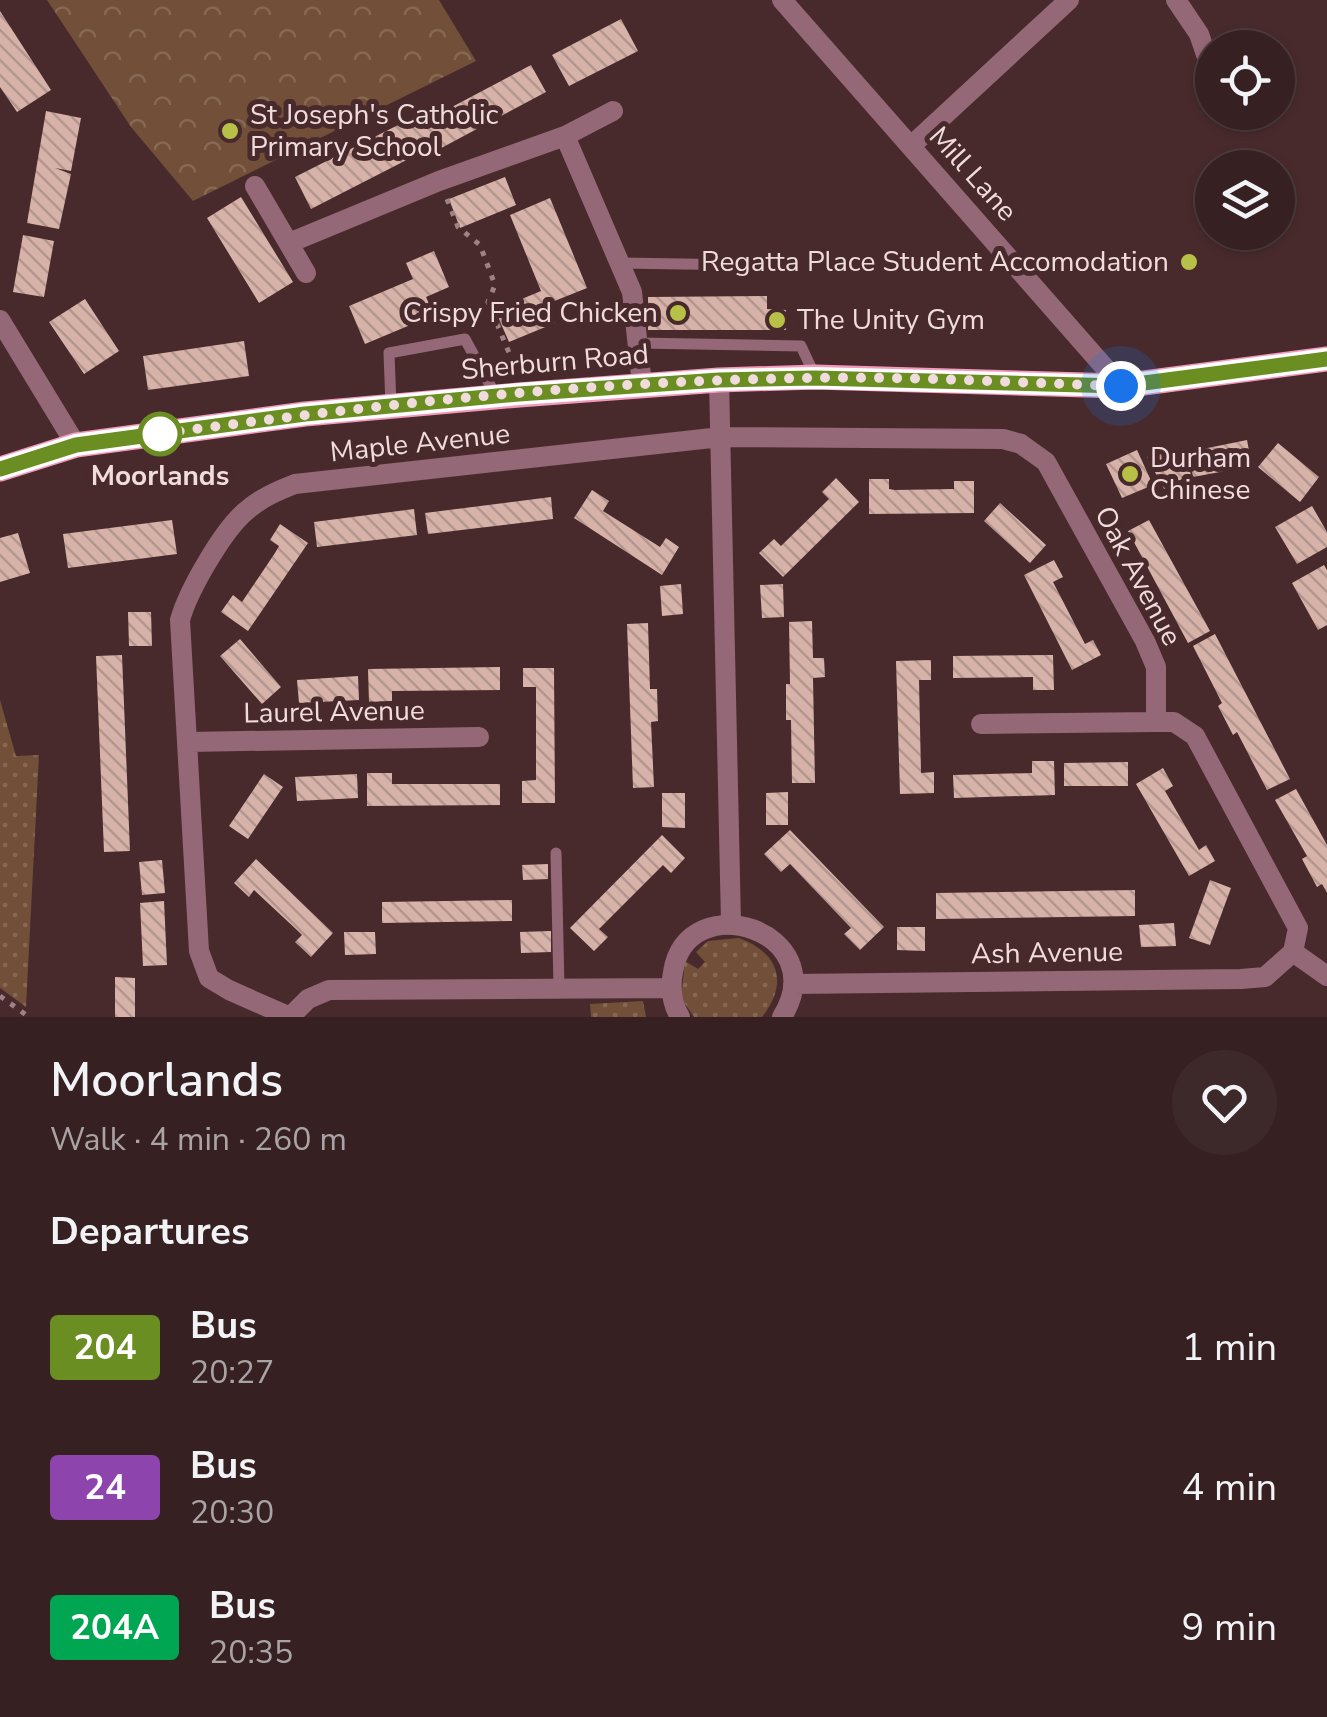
<!DOCTYPE html>
<meta charset="utf-8">
<style>
:root{--surface:#362021;--page:#3d282a;--text:#f1f3f6;--muted:#aaa3a5;--line:#503e3f}
body{margin:0;font-family:"Nunito Sans",sans-serif;background:var(--page);color:var(--text);height:100vh;display:flex;flex-direction:column;font-size:38px;white-space:nowrap}
*{box-sizing:border-box;margin:0}
p{font-size:32px;color:var(--muted)}
.icon{flex:none;width:55px;height:55px;fill:none;stroke:currentColor;stroke-width:2;stroke-linecap:round;stroke-linejoin:round}
.map{position:relative;height:1017px;overflow:hidden}
.sheet{display:flex;flex-direction:column;background:var(--surface);flex:1}
.sheet>*{flex:none}
.badge{padding:0 20px;border-radius:8px;font-size:35px;line-height:65px}
.fabs{position:absolute;left:1195px;top:30px;display:grid;gap:20px}
.fabs a{display:grid;place-items:center;width:100px;height:100px;border-radius:50%;background:var(--surface);box-shadow:0 2px 8px #0004,0 0 0 2px var(--line);font-size:50px}
.you{position:absolute;width:50px;height:50px;margin:-25px;border:8px solid #fff;border-radius:50%;background:#1a73e8;box-shadow:0 0 0 15px #1a73e833}
.map>.badge{position:absolute;translate:-50% -50%;box-shadow:0 0 0 5px #fff}
h2{padding:0 50px;font-size:38px;line-height:90px}
.round{display:grid;place-items:center;flex:none;width:105px;height:105px;border-radius:52px;background:var(--page)}
.summary{display:flex;align-items:center;justify-content:space-between;height:170px;padding:0 50px}
h1{font-size:48px;font-weight:600;line-height:75px}
ul{padding:0;list-style:none}
li{display:flex;align-items:center;gap:30px;height:140px;padding:0 50px}
li div{flex:1}
li b{display:block;font-size:38px}
li em{font-style:normal}
li .badge{min-width:110px;font-weight:700;text-align:center}
.map>svg:first-child{display:block}
.grass{fill:url(#grass-dots)}
.park{fill:url(#park-crowns)}
.building{fill:url(#building-back-hatch)}
.lines{fill:none;stroke-linecap:round;stroke-linejoin:round}
.path{stroke:#9d8385;stroke-width:5;stroke-dasharray:5 8;stroke-linecap:butt}
.lane{stroke:#946877;stroke-width:11}
.street{stroke:#946877;stroke-width:20}
.primary{stroke:#f299ba;stroke-width:25}
.line-casing{stroke:#fff;stroke-width:22}
.line{stroke:#6b8e23;stroke-width:15}
.walk{stroke:#f1dcdd;stroke-width:10;stroke-dasharray:0 18}
.poi-dot{fill:#b8c147;stroke:#482a2c;stroke-width:4}
.stop-dot{fill:#fff;stroke:#6b8e23;stroke-width:5}
.labels{text-anchor:middle;dominant-baseline:central;stroke-width:10;stroke-linejoin:round;paint-order:stroke}
.poi-label{font-size:28px;fill:#f1dcdd;stroke:#482a2c;text-anchor:start}
.street-label{font-size:28px;fill:#f1dcdd;stroke:#482a2c}
.stop-label{font-size:28px;font-weight:bold;fill:#f1dcdd;stroke:#482a2c}
</style>
<div class="map">
<svg width="1327" height="1017" viewBox="0 0 1327 1017">
<defs>
<pattern id="grass-dots" width="8" height="8" patternUnits="userSpaceOnUse" patternTransform="scale(2.5)"><rect width="8" height="8" fill="#714f38"/><path d="M2 2h.1M6 6h.1" fill="none" stroke="#866854" stroke-width="1.8" stroke-linecap="round"/></pattern>
<pattern id="park-crowns" width="20" height="18" patternUnits="userSpaceOnUse" patternTransform="scale(2.5)"><rect width="20" height="18" fill="#714f38"/><path d="M2 6a3 3 0 1 1 6 0M12 15a3 3 0 1 1 6 0" fill="none" stroke="#866854"/></pattern>
<pattern id="building-back-hatch" width="6" height="6" patternUnits="userSpaceOnUse" patternTransform="scale(2.5)"><rect width="6" height="6" fill="#d7b2a8"/><path d="M-1 5l2 2M0 0l6 6M5-1l2 2" fill="none" stroke="#b3968e"/></pattern>
</defs>
<rect width="100%" height="100%" fill="#482a2c"/>
<path class="grass" d="M0,700L16,756L39,755L26,1007L0,988Z
M739,938C779,953 789,983 762,1017H694L681,998L685,961L698,969L705,962L696,952L708,941Z
M643,1001L646,1017H591L590,1004Z"/>
<path class="park" d="M47,0H439L476,61L193,201L131,127Z"/>
<path class="building" d="M0,11L51,90L17,112L0,87Z
M621,19L638,51L569,86L552,55Z
M531,65L546,92L432,153L423,136L428,149L311,209L295,177L412,118L416,126Z
M46,111L81,118L71,171L55,168L71,174L59,229L27,223Z
M505,177L516,205L460,228L449,199Z
M241,197L293,282L259,303L207,218Z
M550,198L587,288L547,304L555,323L509,342L495,310L541,291L510,215Z
M23,235L54,241L44,297L13,292Z
M434,251L449,287L426,297L434,315L365,344L349,306L413,279L406,263Z
M767,296V309L786,310V330H648V297Z
M85,299L119,351L84,374L49,322Z
M244,341L249,376L148,390L143,356Z
M1247,440L1252,466L1193,477L1188,452Z
M1278,443L1319,477L1300,502L1258,467Z
M1164,448L1170,460L1181,455L1191,474L1164,489L1147,457Z
M1137,450L1153,485L1122,498L1106,464Z
M836,478L859,502L783,577L759,553L774,539L781,546L829,499L822,492Z
M869,479H889V489L895,490L954,489V481H974V513L869,514Z
M592,490L609,501L603,511L660,547L666,538L679,547L662,575L574,518Z
M551,497L553,519L428,534L425,513Z
M1000,503L1046,545L1030,563L984,521Z
M1312,506L1327,532V547L1297,564L1275,527Z
M414,509L417,535L317,547L314,522Z
M172,520L177,554L68,568L63,534Z
M1149,520L1210,631L1188,643L1128,531Z
M280,524L308,543L248,631L221,612L233,595L242,602L275,553L279,546L270,540Z
M18,533L30,573L0,582V538Z
M1054,560L1063,577L1053,582L1085,644L1093,640L1101,655L1072,670L1024,575Z
M1324,565L1327,570V625L1318,630L1292,583Z
M681,584L683,614L662,616L660,586Z
M783,584L784,617L762,618L760,585Z
M128,612H151L152,646H129Z
M812,621L813,658H824L825,677L813,678L815,783H792L791,720H786V684H790L789,622Z
M648,623L650,689H657L658,721L651,722L654,787L633,788L627,624Z
M1215,634L1290,779L1267,790L1237,732L1233,735L1218,706L1222,703L1193,646Z
M240,639L281,687L262,704L220,656Z
M122,655L130,851L104,852L96,656Z
M1053,655L1054,690H1033V677L953,678V656Z
M931,660V680H919L921,773L934,772V793L900,794L896,661Z
M500,667V690L392,691V701L369,702L368,669Z
M523,668H554L555,803H522V781L536,780V687H523Z
M358,676L359,700L299,703L297,680Z
M1032,761H1054L1055,795L954,798L953,775L1032,773Z
M1128,762V786H1064V763Z
M1163,768L1173,786L1165,791L1199,850L1206,845L1215,861L1189,876L1136,784Z
M367,773H392V784H500V805L367,806Z
M264,774L283,787L248,839L229,826Z
M357,774L358,798L297,801L295,777Z
M1296,789L1327,845V893L1322,884L1317,887L1302,859L1307,856L1275,800Z
M788,792V825H766V793Z
M662,793H685V828L662,827Z
M790,830L884,927L860,950L844,934L851,928L790,864L781,872L764,854Z
M662,835L685,858L671,873L663,865L599,929L608,937L594,951L570,928Z
M256,859L333,933L311,957L295,942L302,935L298,931L254,890L249,897L234,883Z
M162,860L165,893L142,895L139,862Z
M548,864V879L523,880L522,865Z
M1210,880L1231,888L1210,945L1189,938Z
M1135,890V916L936,919V893Z
M512,900V921L382,923V902Z
M164,901L167,965L143,966L140,903Z
M1174,923L1176,946L1141,947L1139,925Z
M897,927H925V951L897,950Z
M551,931V952L521,953L520,932Z
M344,932H375L376,954L345,955Z
M115,977L135,978V1017H115Z"/>
<g class="lines">
<path class="path" d="M447,199L458,227L480,245L495,285L488,302L517,372
M0,996L29,1017"/>
<path class="lane" d="M620,263L747,265
M638,343L801,346L815,376
M391,406L389,353L465,339L496,396
M556,853L559,988"/>
<path class="street" d="M782,0L1121,386
M1176,0L1199,34L1212,72
M565,136L613,111
M911,146L1069,0
M255,186L306,273
M289,243L439,181L565,136L632,292L642,385
M0,320L76,445
M719,380L731,923
M981,724L1156,722
M189,742L479,737
M793,984L1241,979L1265,977L1293,952
M291,1016L308,999L329,990L670,988
M290,1017L229,990L209,978L199,951L180,620C188,591 223,530 246,511C261,498 277,491 295,484L721,437L1003,439L1021,444L1046,462L1145,641L1156,667V722H1174L1195,736L1298,928L1293,952L1327,976
M680,1017C671,1002 670,988 673,972C687,884 835,931 782,1017"/>
<path class="primary" d="M0,469L76,445L305,414L519,395L719,380L815,377L1121,386L1327,359"/>
</g>
<g class="lines">
<g class="line-casing">
<path id="line" d="M0,469L76,445L305,414L519,394L719,380L815,378L1121,386L1327,359"/>
</g>
<use href="#line" class="line"/>
<path class="walk" d="M160,434L152,435C370,405 591,381 810,378C913,376 1018,383 1121,386"/>
</g>
<g class="poi-dot">
<circle cx="230" cy="131" r="10"/>
<circle cx="1189" cy="262" r="10"/>
<circle cx="678" cy="313" r="10"/>
<circle cx="777" cy="320" r="10"/>
<circle cx="1130" cy="474" r="10"/>
</g>
<circle class="stop-dot" cx="160" cy="434" r="20"/>
<g class="labels">
<g class="poi-label">
<text x="250" y="115">St Joseph's Catholic<tspan x="250" dy="32">Primary School</tspan></text>
<text x="1169" y="262" text-anchor="end">Regatta Place Student Accomodation</text>
<text x="658" y="313" text-anchor="end">Crispy Fried Chicken</text>
<text x="797" y="320">The Unity Gym</text>
<text x="1150" y="458">Durham<tspan x="1150" dy="32">Chinese</tspan></text>
</g>
<g class="street-label">
<text transform="translate(973 174) rotate(48)">Mill Lane</text>
<text transform="translate(555 362) rotate(-5)">Sherburn Road</text>
<text transform="translate(420 443) rotate(-6)">Maple Avenue</text>
<text transform="translate(1138 576) rotate(62)">Oak Avenue</text>
<text transform="translate(334 712) rotate(-1)">Laurel Avenue</text>
<text transform="translate(1047 953) rotate(-1)">Ash Avenue</text>
</g>
<g class="stop-label">
<text x="160" y="476">Moorlands</text>
</g>
</g>
</svg>
<div class="fabs">
<a><svg class="icon" aria-label="locate" viewBox="0 0 24 24"><circle cx="12" cy="12" r="6"/><path d="M12 2v4M12 18v4M2 12h4M18 12h4"/></svg></a>
<a><svg class="icon" aria-label="layers" viewBox="0 0 24 24"><path d="M12 4l9 5-9 5-9-5zM3 14l9 5 9-5"/></svg></a>
</div>
<div class="you" style="left:1121px;top:386px"></div>
</div>
<section class="sheet">
<div class="summary"><div><h1>Moorlands</h1><p>Walk · 4 min · 260 m</p></div><a class="round"><svg class="icon" aria-label="heart" viewBox="0 0 24 24"><path d="M12 20l-8-8c-3-5 5-10 8-4 3-6 11-1 8 4z"/></svg></a></div>
<h2>Departures</h2>
<ul>
<li><span class="badge" style="background:#6b8e23;color:#fff">204</span><div><b>Bus</b><p>20:27</p></div><em>1 min</em></li>
<li><span class="badge" style="background:#8e44ad;color:#fff">24</span><div><b>Bus</b><p>20:30</p></div><em>4 min</em></li>
<li><span class="badge" style="background:#00a651;color:#fff">204A</span><div><b>Bus</b><p>20:35</p></div><em>9 min</em></li>
</ul>
</section>
